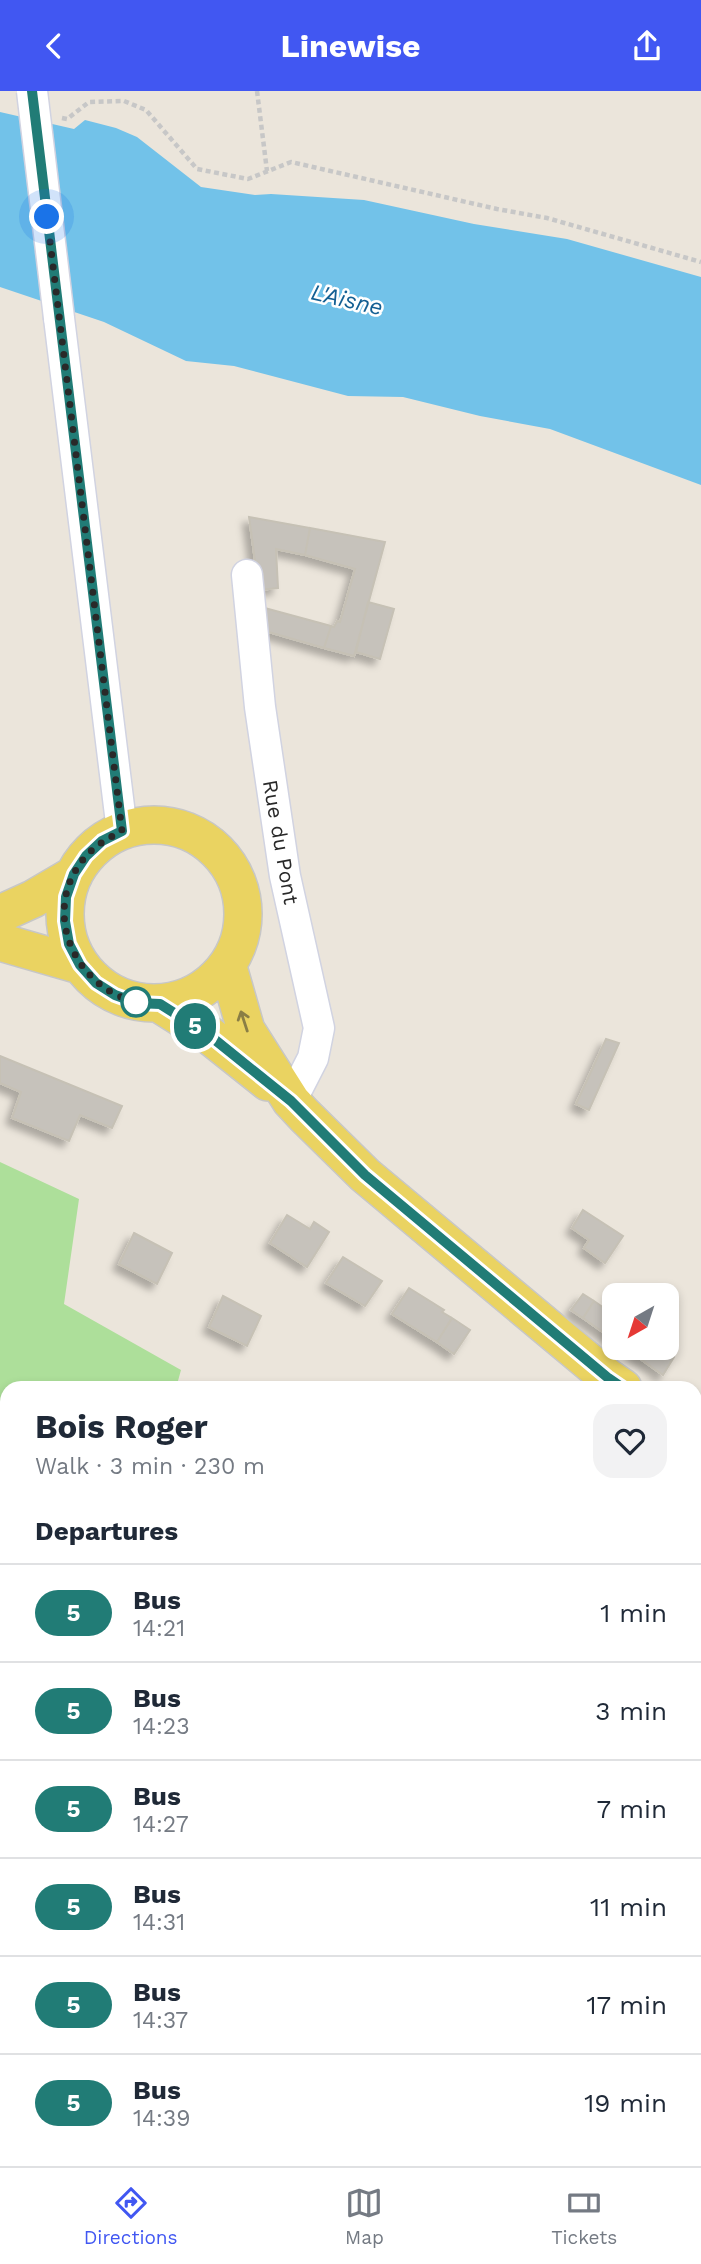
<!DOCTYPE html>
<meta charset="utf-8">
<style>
:root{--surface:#fff;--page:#f2f2f3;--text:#1f2937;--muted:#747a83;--line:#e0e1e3;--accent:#4157f2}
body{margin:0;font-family:"Work Sans",sans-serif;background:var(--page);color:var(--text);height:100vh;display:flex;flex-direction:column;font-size:26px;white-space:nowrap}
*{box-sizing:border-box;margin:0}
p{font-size:23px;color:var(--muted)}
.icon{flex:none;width:38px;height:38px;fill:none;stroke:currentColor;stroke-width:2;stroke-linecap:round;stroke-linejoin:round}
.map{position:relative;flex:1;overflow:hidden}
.sheet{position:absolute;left:0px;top:1290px;width:702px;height:786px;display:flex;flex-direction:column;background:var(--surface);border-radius:21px 21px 0 0;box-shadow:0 4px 10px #0003}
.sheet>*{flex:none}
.badge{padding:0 14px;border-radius:23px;font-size:24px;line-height:46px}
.needle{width:46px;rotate:219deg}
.buttons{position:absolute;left:602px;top:1192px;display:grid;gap:14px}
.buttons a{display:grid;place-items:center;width:77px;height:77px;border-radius:14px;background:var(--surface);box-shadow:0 4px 10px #0003;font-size:35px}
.you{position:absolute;width:35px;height:35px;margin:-18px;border:5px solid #fff;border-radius:50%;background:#1a73e8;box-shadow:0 0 0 10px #1a73e833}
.map>.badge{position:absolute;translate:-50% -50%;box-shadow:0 0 0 4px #fff}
h2{padding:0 35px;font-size:26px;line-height:63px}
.round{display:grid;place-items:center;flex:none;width:74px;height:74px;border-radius:21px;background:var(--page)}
.overview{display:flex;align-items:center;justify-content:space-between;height:119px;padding:0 35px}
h1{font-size:33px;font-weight:700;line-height:52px}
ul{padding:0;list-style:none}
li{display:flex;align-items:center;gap:21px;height:98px;padding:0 35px;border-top:2px solid var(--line)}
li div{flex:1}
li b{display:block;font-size:26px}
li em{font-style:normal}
li .badge{min-width:77px;font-weight:700;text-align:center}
header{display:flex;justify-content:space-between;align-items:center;height:91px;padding:0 35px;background:var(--accent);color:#fff;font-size:32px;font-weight:700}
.menu{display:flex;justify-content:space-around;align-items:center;height:98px;border-top:2px solid var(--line);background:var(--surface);font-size:19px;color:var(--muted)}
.menu a{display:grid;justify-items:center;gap:4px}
.menu .current{color:var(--accent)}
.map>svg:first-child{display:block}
.green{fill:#addf9a}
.water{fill:#72c2e9}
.building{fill:#c6c2bb;stroke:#c6c1b5;stroke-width:2;filter:url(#shadow)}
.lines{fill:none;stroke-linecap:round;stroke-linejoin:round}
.minor-casing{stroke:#d1d3e1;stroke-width:33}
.major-casing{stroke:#c7c7c7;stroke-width:40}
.path{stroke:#c7c7c7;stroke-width:4.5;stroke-dasharray:5 3.5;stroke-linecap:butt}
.minor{stroke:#fff;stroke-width:30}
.major{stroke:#ead361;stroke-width:37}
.minor-bridge-casing{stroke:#d1d3e1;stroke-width:33;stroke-linecap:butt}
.minor-bridge{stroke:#fff;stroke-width:30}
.oneway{stroke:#8a7e45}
.line-casing{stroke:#fff;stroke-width:16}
.line{stroke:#217c76;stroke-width:10}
.walk{stroke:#292929;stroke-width:7;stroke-dasharray:0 12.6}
.stop-dot{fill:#fff;stroke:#217c76;stroke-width:3.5}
.labels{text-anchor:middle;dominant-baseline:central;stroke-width:5;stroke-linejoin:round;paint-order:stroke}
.street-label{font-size:21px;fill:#292929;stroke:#fff}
.water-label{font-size:23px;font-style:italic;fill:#135f93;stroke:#fff}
</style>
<header><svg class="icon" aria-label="back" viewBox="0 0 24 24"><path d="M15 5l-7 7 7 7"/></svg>Linewise<svg class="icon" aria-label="share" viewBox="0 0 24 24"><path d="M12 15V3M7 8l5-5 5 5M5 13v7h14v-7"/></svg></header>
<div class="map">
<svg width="701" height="2075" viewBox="0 0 701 2075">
<defs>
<filter id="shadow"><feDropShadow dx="-6" dy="6" stdDeviation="3.5" flood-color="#0004"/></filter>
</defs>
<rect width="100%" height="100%" fill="#ebe5db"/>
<path class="green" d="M0,1071L79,1108L64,1213L181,1279L176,1297H7V1434H0Z"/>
<path class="water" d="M0,21L74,38L85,29L116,37L137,46L201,96L255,104L271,103L364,109L474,133L567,148L701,186V394L550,338L480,325L403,306L348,305L234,275L186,270L104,231L0,196Z"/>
<path class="building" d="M249,426L310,437L305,464L276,458L278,497L259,499Z
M310,437L385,451L354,565L324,557L331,535L334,536L337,530L340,531L355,478L305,464Z
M368,511L394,518L380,568L356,561Z
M261,516L331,535L324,557L265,540Z
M606,948L619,952L589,1019L576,1013Z
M0,965L122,1015L112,1037L80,1024L69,1050L12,1027L21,1001L0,992Z
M583,1119L623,1145L605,1172L584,1157L589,1149L572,1137Z
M287,1124L310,1138L314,1131L329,1141L307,1176L270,1152Z
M134,1142L172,1162L157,1193L119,1173Z
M343,1166L382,1190L365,1215L326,1192Z
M409,1197L444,1219L442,1221L452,1227L437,1251L392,1223Z
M583,1203L594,1210L583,1227L571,1219Z
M223,1205L261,1225L247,1255L209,1236Z
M594,1210L614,1224V1249L583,1227Z
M452,1227L470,1239L454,1263L437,1251Z
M635,1256H661L674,1266L663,1284L632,1262Z"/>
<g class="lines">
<g class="minor-casing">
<path id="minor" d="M59,227L122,740
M247,484L260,616L285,785L319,937L313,967L291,1010
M695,1388L701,1395"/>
</g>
<g class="major-casing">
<path id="major" d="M65 823a89 89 0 1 1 178 0a89 89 0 1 1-178 0Z
M0,823L33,808L74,784
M0,851L80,874
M228,876L246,939L291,1010L304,1024L365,1084L607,1286L623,1297
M160,913L209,944L268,991
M695,1338L701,1341"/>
</g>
<path class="path" d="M257,0L267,80
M62,27L67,28L89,11L124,10L146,19L197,78L248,88L291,71L497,118L547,127L701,171
M0,1884L4,1910L0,1919
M249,2068L258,2075"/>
<use href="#minor" class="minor"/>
<use href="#major" class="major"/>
<g class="minor-bridge-casing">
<path id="minor-bridge" d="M32,0L59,227"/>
</g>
<use href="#minor-bridge" class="minor-bridge"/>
</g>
<defs><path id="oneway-shaft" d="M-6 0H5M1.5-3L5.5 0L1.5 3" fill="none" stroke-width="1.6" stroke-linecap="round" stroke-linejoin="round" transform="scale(1.75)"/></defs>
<use class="oneway" href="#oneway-shaft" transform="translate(244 930) rotate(-108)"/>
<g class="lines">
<g class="line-casing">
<path id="line" d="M32,0L122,740L102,750L86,765L74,783L66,806L65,830L69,853L80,874L96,892L115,904L137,912L160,913L209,944L291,1010L365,1084L607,1286L623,1297"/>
</g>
<use href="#line" class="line"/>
<path class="walk" d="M47,126L122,740C109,747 97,753 87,764C38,818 74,896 136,911"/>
</g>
<circle class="stop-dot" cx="136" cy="911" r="14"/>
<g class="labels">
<g class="street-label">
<text transform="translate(281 751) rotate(80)">Rue du Pont</text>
</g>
<g class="water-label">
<text transform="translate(347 209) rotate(13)">L'Aisne</text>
</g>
</g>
</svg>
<div class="buttons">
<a><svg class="needle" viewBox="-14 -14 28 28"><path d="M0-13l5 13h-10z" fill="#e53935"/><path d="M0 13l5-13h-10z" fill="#747a83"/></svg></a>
</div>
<div class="you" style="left:47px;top:126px"></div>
<b class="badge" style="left:195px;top:935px;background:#217c76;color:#fff">5</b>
<section class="sheet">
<div class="overview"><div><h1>Bois Roger</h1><p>Walk · 3 min · 230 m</p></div><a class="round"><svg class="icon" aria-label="heart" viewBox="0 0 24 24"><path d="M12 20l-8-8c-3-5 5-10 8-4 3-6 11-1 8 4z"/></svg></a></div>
<h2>Departures</h2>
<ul>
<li><span class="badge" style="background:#217c76;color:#fff">5</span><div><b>Bus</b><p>14:21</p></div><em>1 min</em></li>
<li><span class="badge" style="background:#217c76;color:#fff">5</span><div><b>Bus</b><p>14:23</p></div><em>3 min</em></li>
<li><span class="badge" style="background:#217c76;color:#fff">5</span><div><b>Bus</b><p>14:27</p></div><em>7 min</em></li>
<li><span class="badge" style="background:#217c76;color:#fff">5</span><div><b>Bus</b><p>14:31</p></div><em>11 min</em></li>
<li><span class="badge" style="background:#217c76;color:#fff">5</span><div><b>Bus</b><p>14:37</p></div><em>17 min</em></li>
<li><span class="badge" style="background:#217c76;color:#fff">5</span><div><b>Bus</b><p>14:39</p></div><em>19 min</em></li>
</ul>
</section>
</div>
<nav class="menu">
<a class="current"><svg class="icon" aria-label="directions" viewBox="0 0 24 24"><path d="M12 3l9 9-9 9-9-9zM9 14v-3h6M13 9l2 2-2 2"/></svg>Directions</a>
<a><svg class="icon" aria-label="map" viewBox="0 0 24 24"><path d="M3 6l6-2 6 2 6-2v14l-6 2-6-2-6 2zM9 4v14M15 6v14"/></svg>Map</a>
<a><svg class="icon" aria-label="tickets" viewBox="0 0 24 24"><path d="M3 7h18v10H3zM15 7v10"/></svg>Tickets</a>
</nav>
